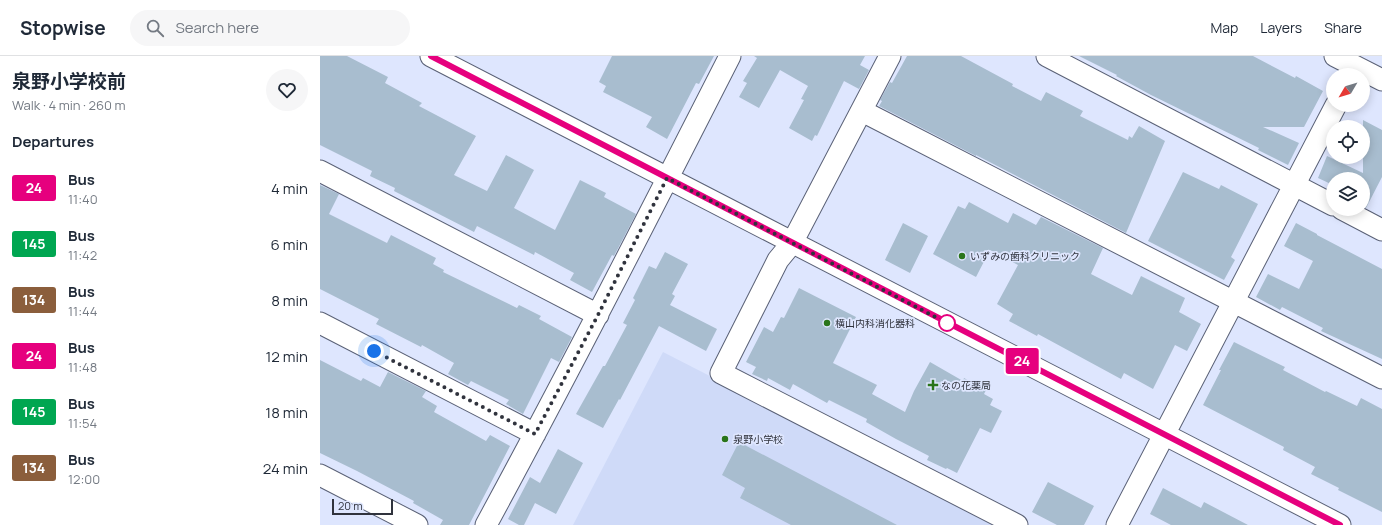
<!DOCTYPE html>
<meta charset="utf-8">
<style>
:root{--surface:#fff;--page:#f6f6f7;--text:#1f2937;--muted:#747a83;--line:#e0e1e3}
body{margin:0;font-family:Manrope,"Noto Sans JP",sans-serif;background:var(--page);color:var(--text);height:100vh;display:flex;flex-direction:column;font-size:15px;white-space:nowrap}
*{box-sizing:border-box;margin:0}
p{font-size:13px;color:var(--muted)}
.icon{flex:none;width:22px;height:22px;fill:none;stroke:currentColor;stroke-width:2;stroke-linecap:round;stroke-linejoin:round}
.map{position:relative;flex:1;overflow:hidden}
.panel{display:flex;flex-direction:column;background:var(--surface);width:320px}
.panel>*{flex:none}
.badge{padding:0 8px;border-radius:3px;font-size:14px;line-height:26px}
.needle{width:26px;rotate:232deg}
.fabs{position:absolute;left:1006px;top:12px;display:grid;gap:8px}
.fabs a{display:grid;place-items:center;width:44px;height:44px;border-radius:50%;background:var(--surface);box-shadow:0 2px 10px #0003;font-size:20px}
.scale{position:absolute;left:12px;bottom:10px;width:61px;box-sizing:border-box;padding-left:4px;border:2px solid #30333d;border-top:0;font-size:11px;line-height:14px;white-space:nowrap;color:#30333d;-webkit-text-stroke:3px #dee6fe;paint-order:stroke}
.you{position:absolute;width:20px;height:20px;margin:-10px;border:3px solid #fff;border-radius:50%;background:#1a73e8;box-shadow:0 0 0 6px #1a73e833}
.map>.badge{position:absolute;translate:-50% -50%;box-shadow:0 0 0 2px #fff}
h2{padding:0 12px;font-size:15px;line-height:36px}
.round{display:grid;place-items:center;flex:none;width:42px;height:42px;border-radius:21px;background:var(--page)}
.overview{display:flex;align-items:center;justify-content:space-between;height:68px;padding:0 12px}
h1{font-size:19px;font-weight:700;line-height:30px}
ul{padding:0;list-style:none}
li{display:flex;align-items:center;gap:12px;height:56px;padding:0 12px}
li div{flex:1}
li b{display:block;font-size:15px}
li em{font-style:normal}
li .badge{min-width:44px;font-weight:700;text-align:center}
header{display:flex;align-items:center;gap:24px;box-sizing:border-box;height:56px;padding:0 20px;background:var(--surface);border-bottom:1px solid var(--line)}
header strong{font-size:19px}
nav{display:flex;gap:22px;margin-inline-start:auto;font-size:14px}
.search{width:280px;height:36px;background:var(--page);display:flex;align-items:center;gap:10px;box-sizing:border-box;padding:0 14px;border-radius:22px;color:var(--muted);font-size:15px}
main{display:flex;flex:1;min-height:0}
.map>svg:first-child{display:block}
.built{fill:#cfdaf8}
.building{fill:#a8bdcf}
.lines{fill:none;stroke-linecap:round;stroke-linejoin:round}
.minor-casing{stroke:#5a6176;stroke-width:23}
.minor{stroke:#fff;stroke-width:21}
.line-casing{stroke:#fff;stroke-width:9}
.line{stroke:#e6007e;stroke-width:6}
.walk{stroke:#30333d;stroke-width:4;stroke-dasharray:0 7.2}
.poi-dot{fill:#2a751a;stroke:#dee6fe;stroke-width:1.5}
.stop-dot{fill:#fff;stroke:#e6007e;stroke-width:2}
.labels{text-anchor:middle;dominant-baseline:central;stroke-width:3.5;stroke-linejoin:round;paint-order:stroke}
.poi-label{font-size:10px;fill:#30333d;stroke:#dee6fe;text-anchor:start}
</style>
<header>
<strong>Stopwise</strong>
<div class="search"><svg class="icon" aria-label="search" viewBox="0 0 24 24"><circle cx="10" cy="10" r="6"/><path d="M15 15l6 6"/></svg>Search here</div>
<nav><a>Map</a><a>Layers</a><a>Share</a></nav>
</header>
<main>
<section class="panel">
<div class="overview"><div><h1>泉野小学校前</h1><p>Walk · 4 min · 260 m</p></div><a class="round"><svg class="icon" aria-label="heart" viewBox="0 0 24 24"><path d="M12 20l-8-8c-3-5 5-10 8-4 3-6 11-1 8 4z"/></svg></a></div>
<h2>Departures</h2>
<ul>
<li><span class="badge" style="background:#e6007e;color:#fff">24</span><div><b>Bus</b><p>11:40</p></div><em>4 min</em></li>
<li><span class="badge" style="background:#00a651;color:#fff">145</span><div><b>Bus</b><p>11:42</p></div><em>6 min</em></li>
<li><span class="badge" style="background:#8b5e3c;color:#fff">134</span><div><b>Bus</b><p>11:44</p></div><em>8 min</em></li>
<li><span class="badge" style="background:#e6007e;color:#fff">24</span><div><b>Bus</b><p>11:48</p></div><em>12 min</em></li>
<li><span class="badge" style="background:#00a651;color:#fff">145</span><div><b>Bus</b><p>11:54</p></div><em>18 min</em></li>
<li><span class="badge" style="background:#8b5e3c;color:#fff">134</span><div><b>Bus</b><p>12:00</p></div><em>24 min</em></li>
</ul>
</section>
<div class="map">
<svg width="1062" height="469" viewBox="0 0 1062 469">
<rect width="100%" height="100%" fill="#dee6fe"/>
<path class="built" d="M343,296L680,469H253Z"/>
<path class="building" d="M0,0H27L68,21L65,27L102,47L99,50L156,80L134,119L167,135L186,99L214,114L194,152L235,174L260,124L286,137L284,141L316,158L294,200L292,199L272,236L250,224L254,217L215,196L214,199L157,170L154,176L74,135L75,132L50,120L52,115L0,89Z
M292,0H394L379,28L376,27L347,83L326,71L332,61L283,36L286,30L279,26Z
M434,0H545L540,9L549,14L539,33L524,25L497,80L495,79L492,85L469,72L484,44L481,43L488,30L460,14L439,52L419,41L427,27L423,25L437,2Z
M587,0H641L693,28L692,30L721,45L726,36L763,55L760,60L808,84L809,80L812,82L819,70L845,85L806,177L656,99V100L559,50L562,45L560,44L570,26L572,27Z
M759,0H933L975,22L976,20L1003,35L984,71H943L979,87L968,109L938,94L939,92L831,39L796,20L797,19Z
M1043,64L1062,74V121L1046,152L1043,150V123H1013V129L998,122L1007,100L1043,117Z
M863,116L899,133L901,129L938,148L911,201L915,204L904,224L828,185Z
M0,129L19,138L9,158L67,187L71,179L116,202L113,208L124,214L123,216L197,252L199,249L221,260L219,263L252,281L239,306L231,302L203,358L186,348L189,344L151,325L148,329L128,318L134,307L102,289L101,291L56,268L59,263L0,233Z
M649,146L688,167L693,157L716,169L721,161L783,192L771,218L812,239L821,220L865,242L859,256L881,268L867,295L855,289L833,333L804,317L801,323L718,278L717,280L689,265L693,258L677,248L698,209L670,194L656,221L613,198L638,150L645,153Z
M583,167L608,180L590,217L565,204Z
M976,167L997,178V179L1062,213V303L1001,275L1003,272L962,251L960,254L936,241L948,218L979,233L993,205L964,190Z
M345,196L368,208L352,238L355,240L350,249L397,273L386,295L339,270L300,344L299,343L283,372L256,358L283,310H285L307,269L303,267L315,244L313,242L329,210L336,213Z
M479,232L536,261L513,307L557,329L552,338L585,356L594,335L610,306L643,325L644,322L666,334L664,338L673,343L670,349L682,355L671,377L660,372L637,417L627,412L626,413L607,404L609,400L576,383L546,366L547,363L509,344L507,347L473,328L470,334L448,322L447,325L432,318L436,311L426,306L444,271L453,276L461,261L464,262Z
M914,286L965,311L963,314L1005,336L1006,335L1037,350L1041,342L1062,353V456L1018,434L1019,432L991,418L995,411L963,394L964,391L883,349L901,314H899Z
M0,304L41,325L43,322L60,331L68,316L106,335L102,341L117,350L114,356L166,385L170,379L190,390L149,469H120L123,464L93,447L94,445L37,415L0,397Z
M419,386L577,469H471L420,442L425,432L402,419Z
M238,393L263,407L236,458L215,447L204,469H199L188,463L210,421L220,427Z
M728,426L774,450L764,469H737L712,456Z
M843,432L881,452L884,446L928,469H851L830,458Z"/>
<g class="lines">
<g class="minor-casing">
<path id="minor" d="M111,0L1020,469
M570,0L472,187L458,204L401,317L697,469
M727,0L1013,149
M1015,0L1062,24
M542,55L1062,322
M0,115L278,259
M1022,153L1062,174
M0,267L215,378
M0,419L97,469
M166,469C250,314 330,157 410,0
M797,469L1016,49"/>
</g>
<use href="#minor" class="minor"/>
</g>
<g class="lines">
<g class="line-casing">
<path id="line" d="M111,0L1020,469"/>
</g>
<use href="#line" class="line"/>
<path class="walk" d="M54,295L215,378L278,259L347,122L631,269L627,267"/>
</g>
<g class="poi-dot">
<circle cx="642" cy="200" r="4"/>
<circle cx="507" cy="267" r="4"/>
<path d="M611 323h4v4h4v4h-4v4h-4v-4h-4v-4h4z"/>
<circle cx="405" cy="383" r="4"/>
</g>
<circle class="stop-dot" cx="627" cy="267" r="8"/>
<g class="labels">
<g class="poi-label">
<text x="650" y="200">いずみの歯科クリニック</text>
<text x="515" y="267">横山内科消化器科</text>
<text x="621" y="329">なの花薬局</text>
<text x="413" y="383">泉野小学校</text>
</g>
</g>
</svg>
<div class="fabs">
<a><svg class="needle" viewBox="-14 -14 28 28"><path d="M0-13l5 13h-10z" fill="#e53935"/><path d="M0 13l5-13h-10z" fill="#747a83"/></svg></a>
<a><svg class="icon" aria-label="locate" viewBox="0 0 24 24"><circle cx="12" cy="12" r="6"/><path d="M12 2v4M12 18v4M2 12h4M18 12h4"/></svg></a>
<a><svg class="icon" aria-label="layers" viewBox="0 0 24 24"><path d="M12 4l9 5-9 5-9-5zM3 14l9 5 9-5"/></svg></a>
</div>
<div class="scale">20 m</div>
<div class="you" style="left:54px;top:295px"></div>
<b class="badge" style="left:702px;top:305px;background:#e6007e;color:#fff">24</b>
</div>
</main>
